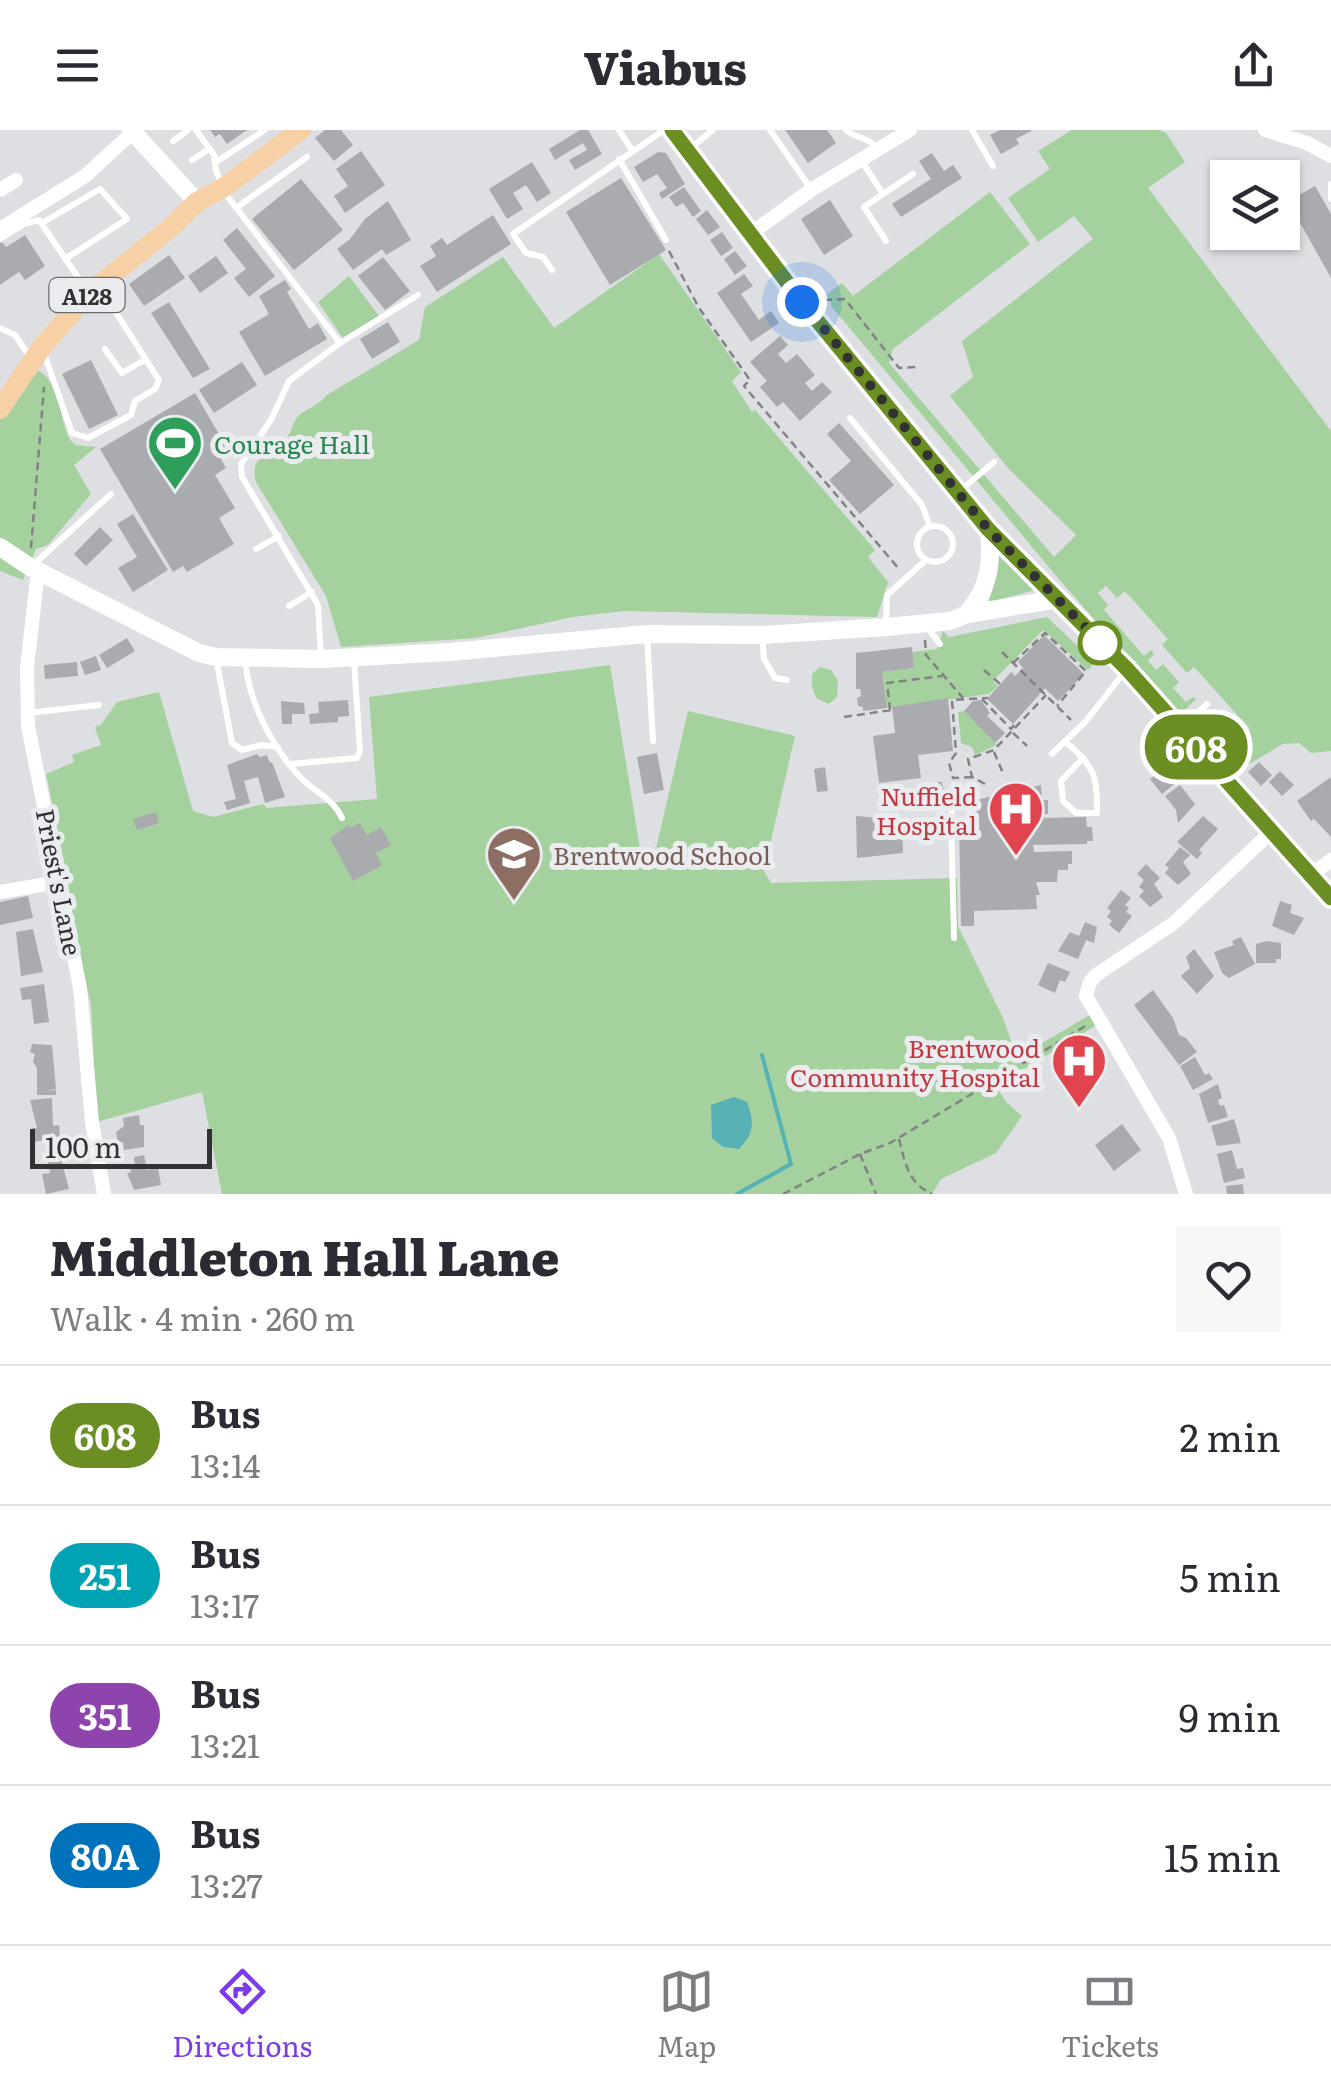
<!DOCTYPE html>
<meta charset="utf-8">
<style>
:root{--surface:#fff;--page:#f7f7f7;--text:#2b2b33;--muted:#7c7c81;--line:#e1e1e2;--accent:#7c3aed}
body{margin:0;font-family:Literata,serif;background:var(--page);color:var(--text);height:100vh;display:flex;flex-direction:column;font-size:38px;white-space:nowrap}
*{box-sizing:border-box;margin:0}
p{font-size:32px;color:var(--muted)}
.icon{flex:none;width:55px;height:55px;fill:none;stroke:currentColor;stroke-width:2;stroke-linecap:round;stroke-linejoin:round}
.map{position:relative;height:1064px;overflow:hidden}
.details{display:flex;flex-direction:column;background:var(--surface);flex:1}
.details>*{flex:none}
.badge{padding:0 20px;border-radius:32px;font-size:35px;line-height:65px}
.fabs{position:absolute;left:1210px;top:30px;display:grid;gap:20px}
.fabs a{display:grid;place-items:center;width:90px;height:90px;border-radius:0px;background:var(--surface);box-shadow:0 2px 8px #0004;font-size:50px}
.scale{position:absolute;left:30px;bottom:25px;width:182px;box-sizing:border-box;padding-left:10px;border:5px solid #323234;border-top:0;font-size:28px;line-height:35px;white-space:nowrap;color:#323234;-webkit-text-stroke:8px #eaecf0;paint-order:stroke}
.you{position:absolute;width:50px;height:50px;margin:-25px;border:8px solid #fff;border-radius:50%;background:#1a73e8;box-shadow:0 0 0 15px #1a73e833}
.map>.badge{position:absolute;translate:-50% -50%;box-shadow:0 0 0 5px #fff}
.round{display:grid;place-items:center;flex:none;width:105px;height:105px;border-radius:0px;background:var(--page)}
.overview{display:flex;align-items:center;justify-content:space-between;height:170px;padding:0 50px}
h1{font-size:48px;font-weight:800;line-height:75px}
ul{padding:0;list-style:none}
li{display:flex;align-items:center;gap:30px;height:140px;padding:0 50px;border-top:2px solid var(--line)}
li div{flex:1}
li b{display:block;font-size:38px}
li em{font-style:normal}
li .badge{min-width:110px;font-weight:700;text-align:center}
header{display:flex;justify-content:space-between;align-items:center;height:130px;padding:0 50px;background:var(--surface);font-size:45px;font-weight:800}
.menu{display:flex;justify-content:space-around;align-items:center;height:140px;border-top:2px solid var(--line);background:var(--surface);font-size:28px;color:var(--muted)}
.menu a{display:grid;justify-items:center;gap:5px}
.menu .active{color:var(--accent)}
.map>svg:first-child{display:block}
.green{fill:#a5d19e;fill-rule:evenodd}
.water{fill:#56b2b4}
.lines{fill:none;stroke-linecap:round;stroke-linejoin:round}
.stream{stroke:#56b2b4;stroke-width:4}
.building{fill:#aaabaf}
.path{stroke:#838386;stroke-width:2.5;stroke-dasharray:8 5;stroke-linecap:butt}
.service{stroke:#fff;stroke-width:6}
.minor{stroke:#fff;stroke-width:14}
.tertiary{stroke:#fff;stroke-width:18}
.secondary{stroke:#fff;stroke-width:18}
.primary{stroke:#f8d0a5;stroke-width:20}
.line-casing{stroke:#fff;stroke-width:22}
.line{stroke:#6b8e23;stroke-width:15}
.walk{stroke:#323234;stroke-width:10;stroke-dasharray:0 18}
.stop-dot{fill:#fff;stroke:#6b8e23;stroke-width:5}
.labels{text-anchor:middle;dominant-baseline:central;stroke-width:10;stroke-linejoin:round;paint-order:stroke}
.shield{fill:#eaecf0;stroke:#696a6c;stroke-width:2.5}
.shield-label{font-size:22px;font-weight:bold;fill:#323234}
.leisure-label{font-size:25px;fill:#27864d;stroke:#eaecf0;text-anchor:start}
.health-label{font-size:25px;fill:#be3a42;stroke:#eaecf0;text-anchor:end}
.education-label{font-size:25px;fill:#785e54;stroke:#eaecf0;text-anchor:start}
.street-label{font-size:25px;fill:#323234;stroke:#eaecf0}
</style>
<header><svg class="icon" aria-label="menu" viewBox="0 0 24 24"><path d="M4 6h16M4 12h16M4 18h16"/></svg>Viabus<svg class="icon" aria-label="share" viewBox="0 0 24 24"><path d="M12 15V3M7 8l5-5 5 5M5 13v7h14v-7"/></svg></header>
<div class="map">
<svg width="1331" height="1064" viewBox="0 0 1331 1064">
<rect width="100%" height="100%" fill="#dddfe2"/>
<path class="green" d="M1072,0H1159L1166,3L1185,32L1148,58L1331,301V621L1311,623L1299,613L1283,614L1231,645L1058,448L832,177L827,164L842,153L853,166L990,62L1030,114L893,219L889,233L1054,427L1076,405L1008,338L950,266L973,247L962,211L1093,109L1074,86L1038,112L1008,68L1050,39L1038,21ZM1106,456L1117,468L1125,461L1168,509L1162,515L1187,543L1194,537L1250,599L1244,605L1247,609L1228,619L1208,596L1214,591L1207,583L1194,594L1184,581L1196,569L1193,567L1186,572L1173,558L1179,552L1163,534L1156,540L1148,531L1154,524L1151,520L1144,526L1104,480L1108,475L1098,463Z
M659,124L741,242L732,251L752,282L755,280L875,420L868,427L888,452L877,487L624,481L573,487L476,508L341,517L326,466L256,352C249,325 269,327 285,311C291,304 291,297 296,289C303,279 319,276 327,265L419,210L425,177L503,127L554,198Z
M349,146L379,186L343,208L318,172Z
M28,238C60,240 58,287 70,310L76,315L96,317L74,335L91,364L48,415L36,419L23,450L0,441V279Z
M998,419L1039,459L989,472L996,447Z
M1047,487L1095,533L1088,540L1043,500L993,551L998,556L989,564L887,578L882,542L914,538L912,522L937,519L943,501L949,507Z
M610,535L640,719L655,723L688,581L795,606L764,741L771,753L957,748L958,796L1003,888L1017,928L1093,883L1100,893L996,956L1006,972L1022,986L996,1023L941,1049L932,1064H222L202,962L97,992L91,875L72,796L68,750L46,644L74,632L72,625L101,615L95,597L101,595L117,572L159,562L193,681L213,687L263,674L267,678L277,677L377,669L369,567Z
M820,537L831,540L838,551L837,567L829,574L817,569L812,557V544Z
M964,581L997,615L975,625L972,617L961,613L958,582Z"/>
<path class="water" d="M734,967L747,972C754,993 755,1002 739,1019L723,1017L712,1008L711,975Z"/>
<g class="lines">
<path class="stream" d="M737,1064L791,1034L762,925"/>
</g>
<path class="building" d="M210,0H247L227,14L220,4L215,7Z
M325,0H341L353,15L334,31L315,8Z
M580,0H588L602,24L575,40L569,30L587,20L583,13L555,30L549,19Z
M785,0H827L836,13L808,33Z
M1000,0H1033L1016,9L1019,14L1001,24L990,5Z
M361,21L385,55L345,83L334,66L348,56L336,39Z
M658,22L666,23L685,54L662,69L659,63L667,58L657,44L643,52L634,37Z
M932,23L944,41L953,35L962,48L901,87L892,74L931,49L919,31Z
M532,32L551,63L537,72L526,55L513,63L523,79L507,89L489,59Z
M621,48L666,120L610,155L566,82Z
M301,49L343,100L294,140L252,89Z
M1315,56L1331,84V148L1288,71Z
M684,57L701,81L693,87L683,73L676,77L669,67Z
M830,70L853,106L824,125L801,89Z
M388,71L411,110L386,125L382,119L353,140L337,119L350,109L365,89Z
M707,80L720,97L708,105L696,89Z
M493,85L511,114L437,162L420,136L436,126L430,116L442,108L447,115Z
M237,98L275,146L249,167L234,148L246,139L223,110Z
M722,102L733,118L721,126L710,110Z
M25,105L45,136L25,150L19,142L0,155V113L2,112L6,117Z
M735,121L747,136L735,145L724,129Z
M169,125L185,148L144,176L129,154Z
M216,126L228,143L200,163L188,146Z
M383,127L410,161L385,180L358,146Z
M744,144L753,156L741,164L759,190L771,181L779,193L751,212L717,163Z
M285,150L291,159L287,162L309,199L318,193L327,209L265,246L239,202L269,184L259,166Z
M169,172L210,239L193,248L151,183Z
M388,192L400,212L372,229L360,209Z
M780,206L788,215L778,224L786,233L797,224L815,245L805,253L812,261L822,252L832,262L800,291L783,272L777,277L760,257L767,251L750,232Z
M91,230L118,285L89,299L62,244Z
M242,232L257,255L214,283L199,260Z
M195,263L230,323L221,329L226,338L215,345L235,378L219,388L234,414L187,442L183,436L173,442L100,319Z
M839,293L894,355L860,384L829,350L851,331L827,304Z
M133,384L168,440L133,462L118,438L137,427L117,394Z
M100,397L113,410L86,436L74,424Z
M1044,505L1084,544L1058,571L1045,558L1013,594L987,569L1011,542L1015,546L1023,538L1018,532Z
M127,508L135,521L107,538L99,525Z
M912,517L914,538L882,542L887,578L863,581V577L858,576L857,568L861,566L860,559H856V523Z
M96,526L101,540L85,545L80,532Z
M77,532L78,546L45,549L44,535Z
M948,568L953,621L918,625L921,648L879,653L873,606L895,603L892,577Z
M348,570L349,586L338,587V592L310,594L309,584L319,583L318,572Z
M981,570L990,583L987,586L1005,603L995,613L964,581L973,571Z
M281,571L304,573L305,584H292V594H282Z
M657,623L664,660L644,664L637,627Z
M257,624L260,627L267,625L270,633L272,632L285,667L265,673L258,647L244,651L250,673L227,680L224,672L236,669L227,635Z
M1259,632L1272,645L1261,656L1248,642Z
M825,637L828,661L817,662L814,639Z
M1164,638L1176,653L1162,664L1150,649Z
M1280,641L1294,655L1282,666L1269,652Z
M1331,647V707L1314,689L1311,691L1297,671Z
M935,652H942L943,658H948L945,678H929L928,660L936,659Z
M1041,655L1042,670H1048V684H1042L1043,688L1086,687L1087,697H1092L1093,711H1087V714L1033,715L1034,722L1072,721V734H1068V740H1058L1057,752H1036L1040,765H1036L1037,779L974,781V796H961L959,690L973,689L972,671Z
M1180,655L1195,674L1178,693L1176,680L1165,666Z
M156,682L159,693L137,700L133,689Z
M856,686L902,690L903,723L857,728Z
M1203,686L1218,699L1199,720L1202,723L1197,729L1177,712Z
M360,693L367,705L381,697L391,715L376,723L382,735L353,751L330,708L349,695L351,698Z
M1180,717L1190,725L1183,732L1191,744L1178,755L1165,743L1169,738L1165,735Z
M1146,734L1160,748L1154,754L1163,767L1150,777L1139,766L1144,761L1139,757L1144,750L1137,744Z
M1121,760L1131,768L1125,775L1129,778L1126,782L1132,786L1119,803L1109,795L1112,791L1107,787L1111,781L1107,778Z
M28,766L33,788L0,795V772Z
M1280,771L1292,775L1290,783L1304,788L1294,805L1272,796Z
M1085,792L1097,797L1094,813L1086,810L1078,829L1058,821L1070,802L1079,806Z
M33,799L43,842L21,846L16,802Z
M1241,807L1255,834L1229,848L1222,843L1214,822L1234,815L1232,811Z
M1267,811L1281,813V829H1276V833H1256V814Z
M1194,819L1214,846L1197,864L1181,846L1190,838L1186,827Z
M1048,833L1070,842L1065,852L1060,850L1055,863L1038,855Z
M44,854L49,892L34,894L31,869L22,870L20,858Z
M1153,860L1173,888L1179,905L1186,908L1197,922L1179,935L1134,875Z
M32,914L52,915L56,959L46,961L56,960V965H37V938L33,932L35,924L30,922Z
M1195,927L1205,945L1209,943L1213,949L1193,960L1180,936Z
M1218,954L1222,968L1218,970L1220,976L1224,975L1228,987L1208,993L1199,964Z
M52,968L53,996L59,995L60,1007L34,1012L32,998H37L30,970Z
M139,985L140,995H144V1017L124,1020L123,1012L118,1013L116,1002L124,996L123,988Z
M1234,989L1241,1013L1217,1016L1211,996Z
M1122,994L1141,1020L1114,1041L1095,1015Z
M1232,1020L1237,1039L1243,1038L1245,1048L1224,1053L1217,1024Z
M60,1025L69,1059L46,1064L42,1044L50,1043L47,1027Z
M144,1025L147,1040L158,1038L161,1055L134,1060L127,1043L131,1042L130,1036L135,1035L134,1027Z
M1243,1054L1244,1064H1227L1226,1056Z"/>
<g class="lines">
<path class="path" d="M669,121L699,178L750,250L744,256L899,439
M824,170L845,169L899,238L917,237
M31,418L44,257
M925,510L926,525L963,568
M1002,522L1071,590
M1013,533L1045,503L1086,541L1057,576
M984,540L1000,554
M982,569L1011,599L1014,595
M890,580L887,553L942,546
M844,587L892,580
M1013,603L1027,616
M994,622L1003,643
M972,647L953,648L949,633L956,623L952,570L988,568
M985,654L972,647L968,629L994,620L1046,565
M899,1009C905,1033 908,1053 932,1064
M860,1024L876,1064
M783,1064L860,1024L890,1013L1087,895"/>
<path class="service" d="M196,0L214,25L216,41L228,67L340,213
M619,0L632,20
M770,0L811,59
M846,0C856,10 864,4 877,18
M972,0L993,36
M173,11L188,0
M692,17L713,0
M619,29L666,110
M192,30L209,19
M861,30L883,64L913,44
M216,32L265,0
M1331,54V69
M883,64L864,77L886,111
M236,78L307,27
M42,93L100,59L127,89L65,129
M0,109L24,94L39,90L86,159
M552,140L543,127L526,123L513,104L664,0
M0,198L15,205L30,227
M105,219L122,243L146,229
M44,223L72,303L88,308L131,285L135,271L155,259L159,250L115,181
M850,288L922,375L930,396
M962,359L994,332
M917 414a18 18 0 1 1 36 0a18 18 0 1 1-36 0Z
M256,419L279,406
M34,434L111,364
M289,476L312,462
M929,494L930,501L940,514
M886,496L887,465L926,430
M647,505L653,611
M762,506L764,529L775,548L787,550
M321,525L318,475L242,347L241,334L271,290L289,251L340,213L418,165
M216,528L232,613L242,620L261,615L278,617
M245,529C248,571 273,620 303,650C318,664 333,669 342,688
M28,583L99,575
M1185,595L1207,574
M1067,613C1095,638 1097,645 1097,683H1076L1063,671L1061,651L1083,628
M1052,624L1086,591L1126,540
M290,634L357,628L360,621L354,530
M954,808L951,684L954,676L963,668"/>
<path class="minor" d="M1265,0L1307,13L1331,26
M0,60L16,50
M0,99L85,46L133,2
M750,104L811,60L910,0
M38,441L27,537L28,596L80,858L92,992L104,1064
M1311,745L1331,730
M0,762L58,752
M1186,1064L1169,1008L1086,866L1090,852L1096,845L1174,793L1271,702"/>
<path class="tertiary" d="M0,417L30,437L136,491L199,523L216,527L321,529L451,522L647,504L762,505L886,497L950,491L967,484L1058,469
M967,483C990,458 992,432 989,399"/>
<path class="secondary" d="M131,0L197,72"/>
<path class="primary" d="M672,0L802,172L989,399L1127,539L1331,768
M0,279L42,217L89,163L169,99L197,72L223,58L301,0"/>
</g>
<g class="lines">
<g class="line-casing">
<path id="line" d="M672,0L802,172L988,399L1127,539L1331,768"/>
</g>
<use href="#line" class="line"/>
<path class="walk" d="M802,172L988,399L1104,516L1100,513"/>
</g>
<defs>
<g id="stadium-pin" transform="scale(2.875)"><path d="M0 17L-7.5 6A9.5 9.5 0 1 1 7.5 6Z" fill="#2e9e5b" stroke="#eaecf0"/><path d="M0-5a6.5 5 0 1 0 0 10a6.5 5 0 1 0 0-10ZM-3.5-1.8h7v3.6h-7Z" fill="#fff"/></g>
<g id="hospital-pin" transform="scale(2.875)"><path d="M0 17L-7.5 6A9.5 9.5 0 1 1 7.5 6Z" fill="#e0444e" stroke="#eaecf0"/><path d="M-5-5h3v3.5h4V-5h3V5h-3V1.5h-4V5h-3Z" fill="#fff"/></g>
<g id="school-pin" transform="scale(2.875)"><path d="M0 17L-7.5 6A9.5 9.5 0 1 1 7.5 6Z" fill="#8d6e63" stroke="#eaecf0"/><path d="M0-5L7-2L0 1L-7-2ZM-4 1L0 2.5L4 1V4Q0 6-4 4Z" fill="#fff"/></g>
</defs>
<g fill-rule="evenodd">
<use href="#stadium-pin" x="175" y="313"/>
<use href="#hospital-pin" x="1016" y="679"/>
<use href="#school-pin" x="514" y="724"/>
<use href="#hospital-pin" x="1079" y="931"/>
</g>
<circle class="stop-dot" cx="1100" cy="513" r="20"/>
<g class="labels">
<rect class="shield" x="49.5" y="148" width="75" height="34" rx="8"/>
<g class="shield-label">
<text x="87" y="165">A128</text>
</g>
<g class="leisure-label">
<text x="214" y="313">Courage Hall</text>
</g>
<g class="health-label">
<text x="977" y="665">Nuffield<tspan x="977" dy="29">Hospital</tspan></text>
<text x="1040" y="917">Brentwood<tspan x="1040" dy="29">Community Hospital</tspan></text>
</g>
<g class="education-label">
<text x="553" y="724">Brentwood School</text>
</g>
<g class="street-label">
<text transform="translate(60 752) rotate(79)">Priest's Lane</text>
</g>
</g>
</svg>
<div class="fabs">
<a><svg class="icon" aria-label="layers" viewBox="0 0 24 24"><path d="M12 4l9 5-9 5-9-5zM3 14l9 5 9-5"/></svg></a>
</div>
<div class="scale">100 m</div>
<div class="you" style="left:802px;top:172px"></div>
<b class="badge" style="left:1196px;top:617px;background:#6b8e23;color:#fff">608</b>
</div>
<section class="details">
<div class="overview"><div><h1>Middleton Hall Lane</h1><p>Walk · 4 min · 260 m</p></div><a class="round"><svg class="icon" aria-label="heart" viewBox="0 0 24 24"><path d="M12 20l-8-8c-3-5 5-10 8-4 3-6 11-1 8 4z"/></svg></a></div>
<ul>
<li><span class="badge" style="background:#6b8e23;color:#fff">608</span><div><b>Bus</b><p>13:14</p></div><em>2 min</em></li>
<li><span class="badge" style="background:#00a3b4;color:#fff">251</span><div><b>Bus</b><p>13:17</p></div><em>5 min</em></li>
<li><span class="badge" style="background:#8e44ad;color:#fff">351</span><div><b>Bus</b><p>13:21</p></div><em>9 min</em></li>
<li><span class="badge" style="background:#0072bc;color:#fff">80A</span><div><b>Bus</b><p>13:27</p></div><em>15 min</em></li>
</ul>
</section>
<nav class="menu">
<a class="active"><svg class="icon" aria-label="directions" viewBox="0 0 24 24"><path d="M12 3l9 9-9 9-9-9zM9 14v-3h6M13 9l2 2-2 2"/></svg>Directions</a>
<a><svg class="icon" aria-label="map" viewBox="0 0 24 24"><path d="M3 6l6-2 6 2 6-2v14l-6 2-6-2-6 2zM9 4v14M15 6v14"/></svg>Map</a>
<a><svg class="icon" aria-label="tickets" viewBox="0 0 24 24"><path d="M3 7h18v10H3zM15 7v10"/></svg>Tickets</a>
</nav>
